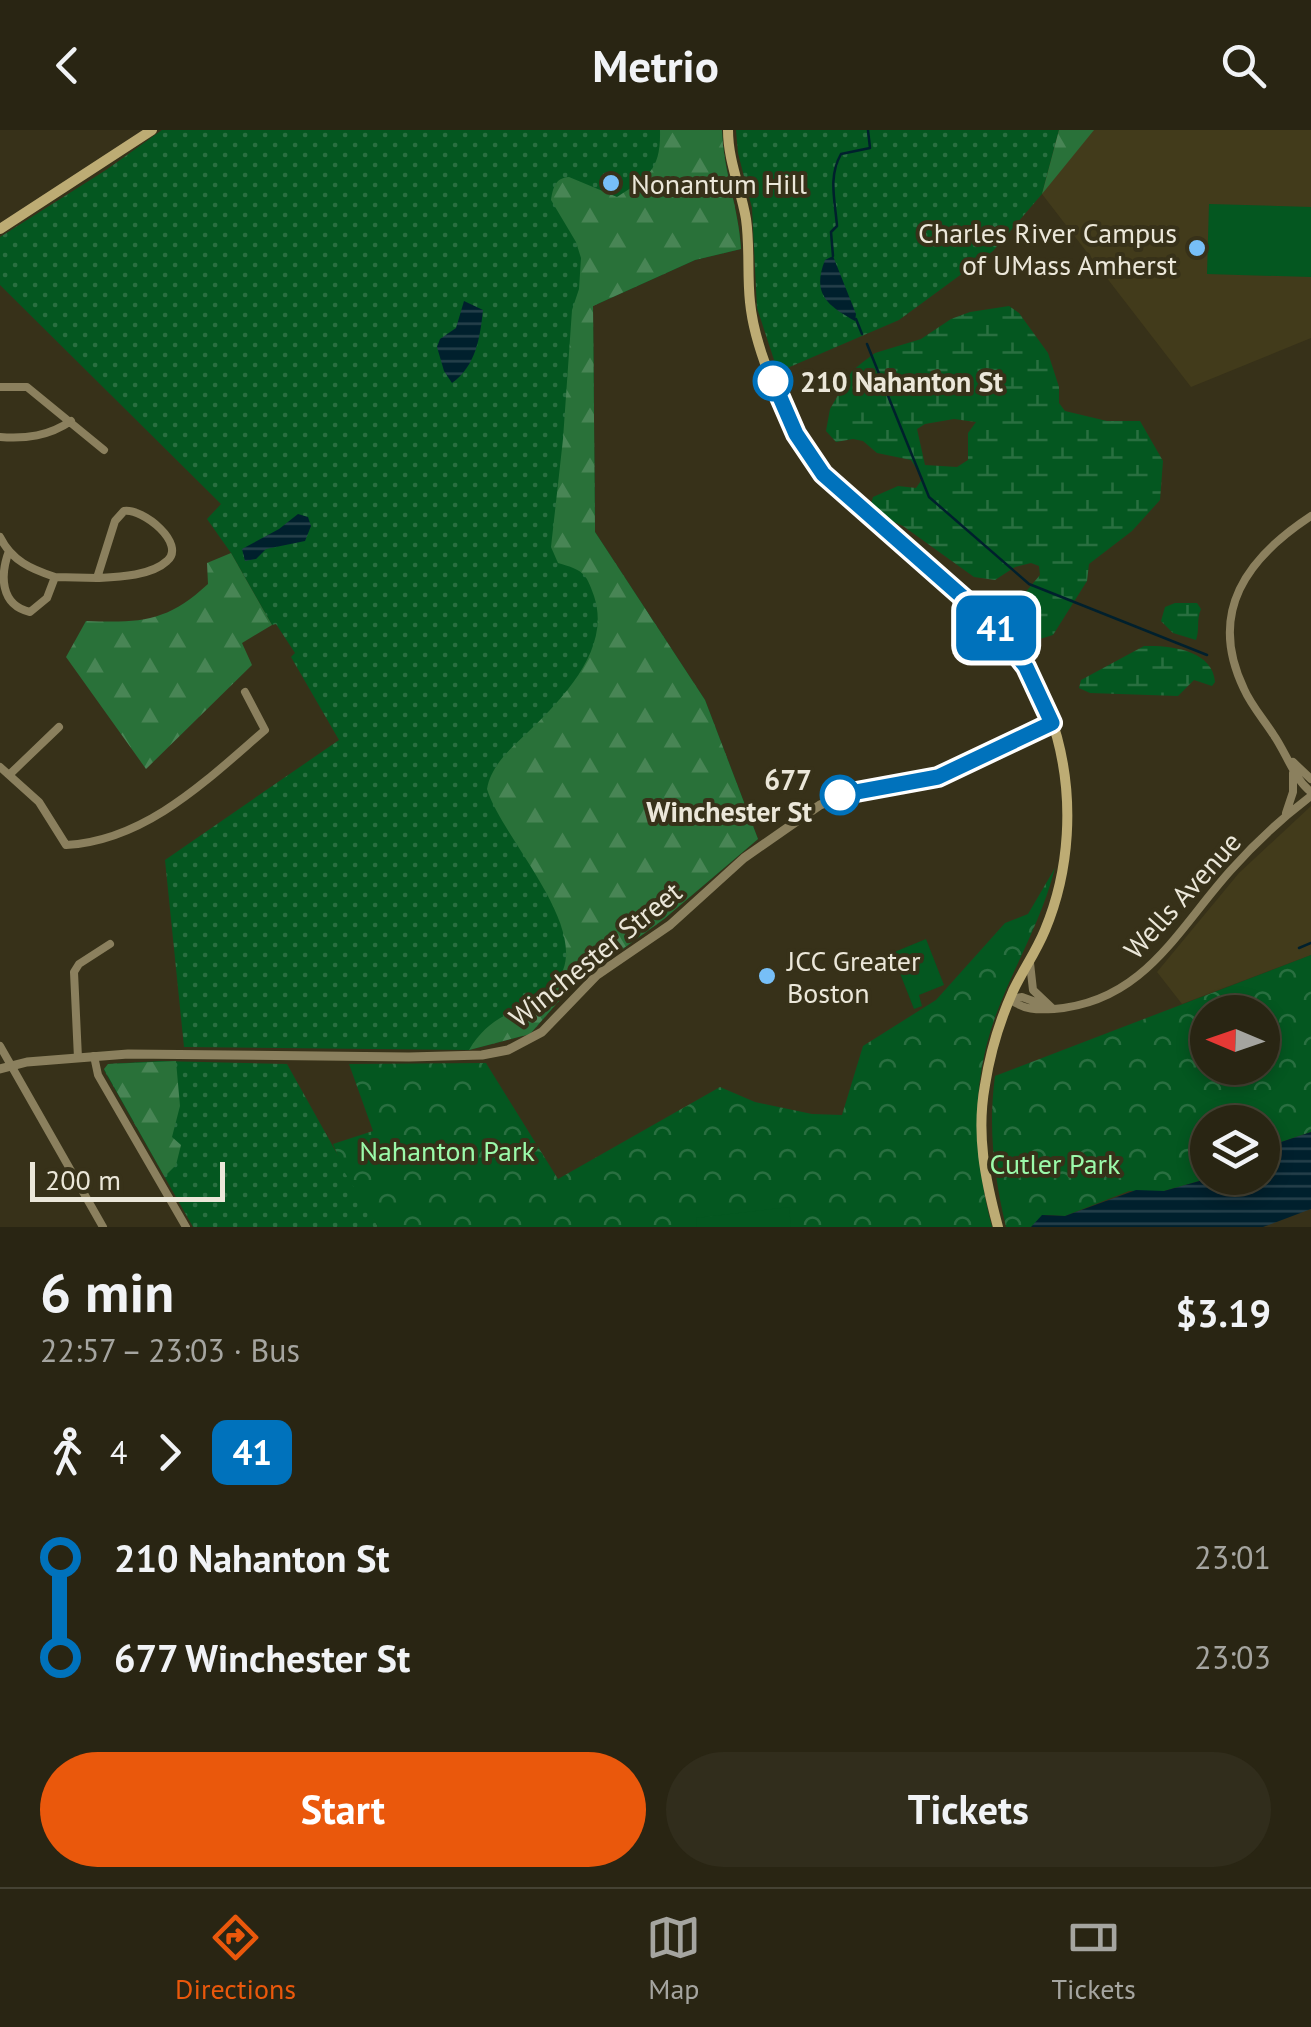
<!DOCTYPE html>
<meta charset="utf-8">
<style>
:root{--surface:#292513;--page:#312d1c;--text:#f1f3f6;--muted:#a5a5a0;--line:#454233;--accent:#ea580c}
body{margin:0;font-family:"PT Sans",sans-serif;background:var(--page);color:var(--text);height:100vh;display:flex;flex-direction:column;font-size:38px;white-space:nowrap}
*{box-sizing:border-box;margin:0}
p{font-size:32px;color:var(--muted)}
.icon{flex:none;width:55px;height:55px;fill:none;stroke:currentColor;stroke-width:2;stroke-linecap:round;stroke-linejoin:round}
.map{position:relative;height:1097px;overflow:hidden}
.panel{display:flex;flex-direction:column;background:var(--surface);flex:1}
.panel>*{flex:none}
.badge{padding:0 20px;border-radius:15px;font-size:35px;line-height:65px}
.needle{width:65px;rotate:272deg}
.fabs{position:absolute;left:1190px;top:865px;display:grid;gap:20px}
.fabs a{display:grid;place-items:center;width:90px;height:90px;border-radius:50%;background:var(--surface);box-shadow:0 5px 15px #0003,0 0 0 2px var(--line);font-size:50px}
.scale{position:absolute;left:30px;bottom:25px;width:195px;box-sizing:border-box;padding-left:10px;border:5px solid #ebe7d9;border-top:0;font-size:28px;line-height:35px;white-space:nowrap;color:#ebe7d9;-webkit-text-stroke:8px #373119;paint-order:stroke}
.map>.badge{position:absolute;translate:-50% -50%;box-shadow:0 0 0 5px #fff}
.legs{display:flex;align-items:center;gap:15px;height:110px;padding:0 40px;font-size:32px}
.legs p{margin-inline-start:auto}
.headline{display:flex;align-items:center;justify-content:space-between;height:170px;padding:0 40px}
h1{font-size:55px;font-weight:700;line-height:75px}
.button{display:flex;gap:20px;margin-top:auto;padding:20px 40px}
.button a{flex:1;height:115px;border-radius:60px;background:var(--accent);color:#fff;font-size:40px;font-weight:700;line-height:115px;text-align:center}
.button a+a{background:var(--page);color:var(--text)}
ul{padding:0 40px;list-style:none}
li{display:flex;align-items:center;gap:35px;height:100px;font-size:38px}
li i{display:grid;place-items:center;width:15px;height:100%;margin:0 12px;background:currentColor}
li i::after{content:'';width:25px;height:25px;margin:-12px;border:8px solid;border-radius:50%;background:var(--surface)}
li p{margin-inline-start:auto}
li:first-child i{background:linear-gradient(#0000 50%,currentColor 0)}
li:last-child i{background:linear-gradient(currentColor 50%,#0000 0)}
header{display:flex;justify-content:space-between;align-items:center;height:130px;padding:0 40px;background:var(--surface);font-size:45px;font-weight:700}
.tab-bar{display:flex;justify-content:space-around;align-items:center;height:140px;border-top:2px solid var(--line);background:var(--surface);font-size:28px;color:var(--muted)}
.tab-bar a{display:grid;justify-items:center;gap:5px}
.tab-bar .on{color:var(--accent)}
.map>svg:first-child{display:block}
.built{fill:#423b1b}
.grass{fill:url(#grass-dots)}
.forest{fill:url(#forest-firs)}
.wetland{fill:url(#wetland-marsh);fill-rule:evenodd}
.park{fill:url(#park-crowns);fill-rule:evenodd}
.pitch{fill:#045720}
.water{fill:url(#water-rules)}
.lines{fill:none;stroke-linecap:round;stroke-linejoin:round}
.stream{stroke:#00202d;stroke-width:2.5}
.minor{stroke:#8b805e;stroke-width:8}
.tertiary{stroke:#8b805e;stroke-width:9}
.secondary{stroke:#bdac74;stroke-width:10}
.line-1-casing{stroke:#fff;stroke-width:22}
.line-1{stroke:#0072bc;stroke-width:15}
.poi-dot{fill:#77bff7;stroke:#373119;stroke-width:4}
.stop-1-dot{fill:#fff;stroke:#0072bc;stroke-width:5}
.labels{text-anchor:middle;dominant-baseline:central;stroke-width:8;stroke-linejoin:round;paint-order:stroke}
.poi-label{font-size:28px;fill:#ebe7d9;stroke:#373119;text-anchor:start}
.stop-label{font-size:28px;font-weight:bold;fill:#ebe7d9;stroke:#373119;text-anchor:start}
.street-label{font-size:28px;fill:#ebe7d9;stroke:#373119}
.park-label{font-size:28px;fill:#9bfaaa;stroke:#373119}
</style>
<header><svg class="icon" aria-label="back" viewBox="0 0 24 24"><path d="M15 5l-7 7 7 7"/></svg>Metrio<svg class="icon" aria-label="search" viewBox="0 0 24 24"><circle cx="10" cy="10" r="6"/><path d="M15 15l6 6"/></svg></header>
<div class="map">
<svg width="1311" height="1097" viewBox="0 0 1311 1097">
<defs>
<pattern id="grass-dots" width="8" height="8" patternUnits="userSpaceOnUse" patternTransform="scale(2.5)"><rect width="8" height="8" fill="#045720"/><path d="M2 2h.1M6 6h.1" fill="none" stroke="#296f40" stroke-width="1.8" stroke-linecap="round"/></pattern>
<pattern id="forest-firs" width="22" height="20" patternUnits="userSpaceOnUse" patternTransform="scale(2.5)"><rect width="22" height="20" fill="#297139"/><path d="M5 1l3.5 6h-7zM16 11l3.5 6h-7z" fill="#488555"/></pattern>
<pattern id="wetland-marsh" width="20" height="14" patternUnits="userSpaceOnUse" patternTransform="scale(2.5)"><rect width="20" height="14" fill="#045720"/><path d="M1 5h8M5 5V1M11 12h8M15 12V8" fill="none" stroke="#296f40"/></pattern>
<pattern id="park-crowns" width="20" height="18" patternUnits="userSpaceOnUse" patternTransform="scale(2.5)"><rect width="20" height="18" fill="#045720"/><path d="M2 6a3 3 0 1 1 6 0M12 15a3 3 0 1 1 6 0" fill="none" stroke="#296f40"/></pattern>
<pattern id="water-rules" width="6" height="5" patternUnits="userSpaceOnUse" patternTransform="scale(2.5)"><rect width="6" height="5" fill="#00202d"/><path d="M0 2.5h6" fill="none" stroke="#25404b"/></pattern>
</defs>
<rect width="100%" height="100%" fill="#373119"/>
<path class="built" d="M1059,0H1311V208L1191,257L1042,64Z
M1311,676V825L1182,874L1157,842L1239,743Z"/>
<path class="grass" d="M162,0H722C723,40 739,79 741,119L695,130L593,176L595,402L705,570L758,709L664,789L573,855L530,904L469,920L184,917L165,730L339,610L291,527L295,523L276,494L272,495L231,423L207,389L221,374L0,155V107L106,40Z
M736,0H1059L1042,64L993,121L899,190L778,242L757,178L752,78L738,23Z
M160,931L287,934L378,1097H193L104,940L108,934Z"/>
<path class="forest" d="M660,0H722C723,40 739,79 741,119L695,130L593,176L595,402L705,570L758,709L664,789L573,855L530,904L469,920C493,879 526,883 554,854C600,806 501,708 487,659C491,636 509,620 526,604C561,570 612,520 594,466C586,442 582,440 558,433L551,417L563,309L572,180L579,159L581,128L576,112L551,70C553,58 555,48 569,47L617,67C648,47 661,40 660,0Z
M1059,0H1094L1042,64Z
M231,423L272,495L242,513L252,535L146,639L66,527L86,491C141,493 167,492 208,454L207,433Z
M176,931L180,976L172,1007L181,1015L176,1035L166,1045L163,1044L104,939L108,934Z"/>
<path class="wetland" d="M1009,176L1019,183L1048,223L1059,257V273L1065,281L1107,291H1140L1163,331L1160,370L1132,401L1089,434L1087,451L1053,505L1040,509L1023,500L1019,470L1040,445L1039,436L1031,433L1015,437L995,450L974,447L903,396L887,389L871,374L873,367L898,356L916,358L923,348L911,330L877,323L863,311L853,309L836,312L826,301L830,279L852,241L863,232L875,223L921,209L951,189L970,182ZM954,289L976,292L968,303V330L957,337L925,335L917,299L925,294Z
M1175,473H1197L1201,479C1196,491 1200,499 1196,510L1173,503L1161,491L1165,477Z
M1144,516C1170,515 1213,520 1215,552L1212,556L1194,550L1178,566L1090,563L1079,558L1081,550Z"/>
<path class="park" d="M1055,738C1042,788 1020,825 1001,872C970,946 972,1021 992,1097H378L345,1043L333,1014L373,1001L349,934L486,933L558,1049L720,957L755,972L812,984L842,985L863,916L936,870L1005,793L1028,784Z
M1311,825V1002L1263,1018L1262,992H1208V1048H1210L1164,1061H1129L1065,1086L1045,1085L1031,1097H1006C994,1046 988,998 995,946ZM1208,882H1262V938H1208Z"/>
<path class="pitch" d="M1209,74L1311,77V147L1207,144Z
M926,809L944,855L919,865L922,876L914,879L892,823Z
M789,1077L791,1097H697L696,1088Z"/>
<path class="water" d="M833,126L856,184L855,191C829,176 811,165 825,130Z
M464,171L483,180C480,208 476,236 452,253L444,241L437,217L440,209L456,198Z
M298,384L308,387L311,396L305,411L266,419L256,429L245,431L242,419L279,399Z
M1311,1002V1079L1263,1097H1031L1042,1085L1065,1086L1136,1060L1164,1061L1210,1048H1262L1263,1018Z"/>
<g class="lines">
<path class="stream" d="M833,126L831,102L837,96C835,70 828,47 841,24L870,18L868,0
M856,189L862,204
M867,214L929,367L1029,454L1207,525
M1299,818L1311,813"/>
<path class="minor" d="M0,257H27L104,320
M0,307C26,309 49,306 71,291
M1311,386C1247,428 1207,482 1244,559C1251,575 1264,590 1273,604C1286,622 1294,649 1311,662
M0,407C12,431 31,439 55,447L47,468L30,482C0,475 0,445 9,421
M55,447L97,448L115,391L124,381C143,378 187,414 167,431C151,446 118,447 97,448
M1293,632L1311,649
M0,637L39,672L66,715C146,711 208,649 265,600L245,562
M9,645L59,597
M1286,683L1293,662V643
M1030,833L1033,860L1053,879
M1010,869C1024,880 1037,880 1054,879C1144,872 1177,800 1231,740C1255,713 1282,688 1311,666
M1010,869L1022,867L1044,875
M0,916L103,1097
M94,926L98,945L186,1097
M78,928L74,842L79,834L110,814"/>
<path class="tertiary" d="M0,939L27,932L128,924L409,927L482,925L508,920L542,902L597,845L670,795L744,728L820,675L858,660L938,647L1052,593"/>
<path class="secondary" d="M728,0C728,31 741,59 746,89C750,117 747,145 750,172C755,224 794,312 829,350C910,438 1022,482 1057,607C1074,670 1070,740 1045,800C1036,822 1023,840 1013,861C1000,890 990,923 985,955C976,1004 985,1049 998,1097
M0,99L152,0"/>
</g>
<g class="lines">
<g class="line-1-casing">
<path id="line-1" d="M773,251L796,304L823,344L992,493L1026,537L1052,593L938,647L840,665"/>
</g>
<use href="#line-1" class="line-1"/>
</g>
<g class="poi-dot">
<circle cx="611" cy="53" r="10"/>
<circle cx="1197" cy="118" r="10"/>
<circle cx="767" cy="846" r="10"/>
</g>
<g class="stop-1-dot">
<circle cx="773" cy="251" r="18"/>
<circle cx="840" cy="665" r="18"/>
</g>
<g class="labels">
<g class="poi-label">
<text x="631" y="53">Nonantum Hill</text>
<text x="1177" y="102" text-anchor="end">Charles River Campus<tspan x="1177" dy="32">of UMass Amherst</tspan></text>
<text x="787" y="830">JCC Greater<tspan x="787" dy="32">Boston</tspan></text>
</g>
<g class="stop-label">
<text x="800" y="251">210 Nahanton St</text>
<text x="812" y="649" text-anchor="end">677<tspan x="812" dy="32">Winchester St</tspan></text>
</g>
<g class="street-label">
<text transform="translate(1182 765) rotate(-48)">Wells Avenue</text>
<text transform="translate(595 824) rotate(-39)">Winchester Street</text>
</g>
<g class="park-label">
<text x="447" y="1020">Nahanton Park</text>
<text x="1055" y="1033">Cutler Park</text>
</g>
</g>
</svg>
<div class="fabs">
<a><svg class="needle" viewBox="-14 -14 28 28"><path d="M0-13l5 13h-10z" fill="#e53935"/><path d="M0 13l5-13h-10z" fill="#a5a5a0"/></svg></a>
<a><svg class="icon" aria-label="layers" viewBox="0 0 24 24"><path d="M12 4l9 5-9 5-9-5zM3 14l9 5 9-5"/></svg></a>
</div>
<div class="scale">200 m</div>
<b class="badge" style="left:996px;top:498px;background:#0072bc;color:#fff">41</b>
</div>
<section class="panel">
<div class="headline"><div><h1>6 min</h1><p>22:57 – 23:03 · Bus</p></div><b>$3.19</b></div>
<div class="legs"><svg class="icon" aria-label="walk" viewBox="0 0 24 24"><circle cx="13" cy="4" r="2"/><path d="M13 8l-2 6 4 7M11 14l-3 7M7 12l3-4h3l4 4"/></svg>4<svg class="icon" aria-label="forward" viewBox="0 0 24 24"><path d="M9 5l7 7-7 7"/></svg><b class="badge" style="background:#0072bc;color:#fff">41</b></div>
<ul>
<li><i style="color:#0072bc"></i><b>210 Nahanton St</b><p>23:01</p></li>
<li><i style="color:#0072bc"></i><b>677 Winchester St</b><p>23:03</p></li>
</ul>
<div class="button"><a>Start</a><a>Tickets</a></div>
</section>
<nav class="tab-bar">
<a class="on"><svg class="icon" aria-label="directions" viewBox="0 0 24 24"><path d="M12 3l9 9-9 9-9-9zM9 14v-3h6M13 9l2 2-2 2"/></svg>Directions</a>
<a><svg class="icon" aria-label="map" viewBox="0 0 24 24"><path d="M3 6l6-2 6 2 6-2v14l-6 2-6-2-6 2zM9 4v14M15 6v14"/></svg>Map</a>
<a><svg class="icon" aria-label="tickets" viewBox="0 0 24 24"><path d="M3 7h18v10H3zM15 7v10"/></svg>Tickets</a>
</nav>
